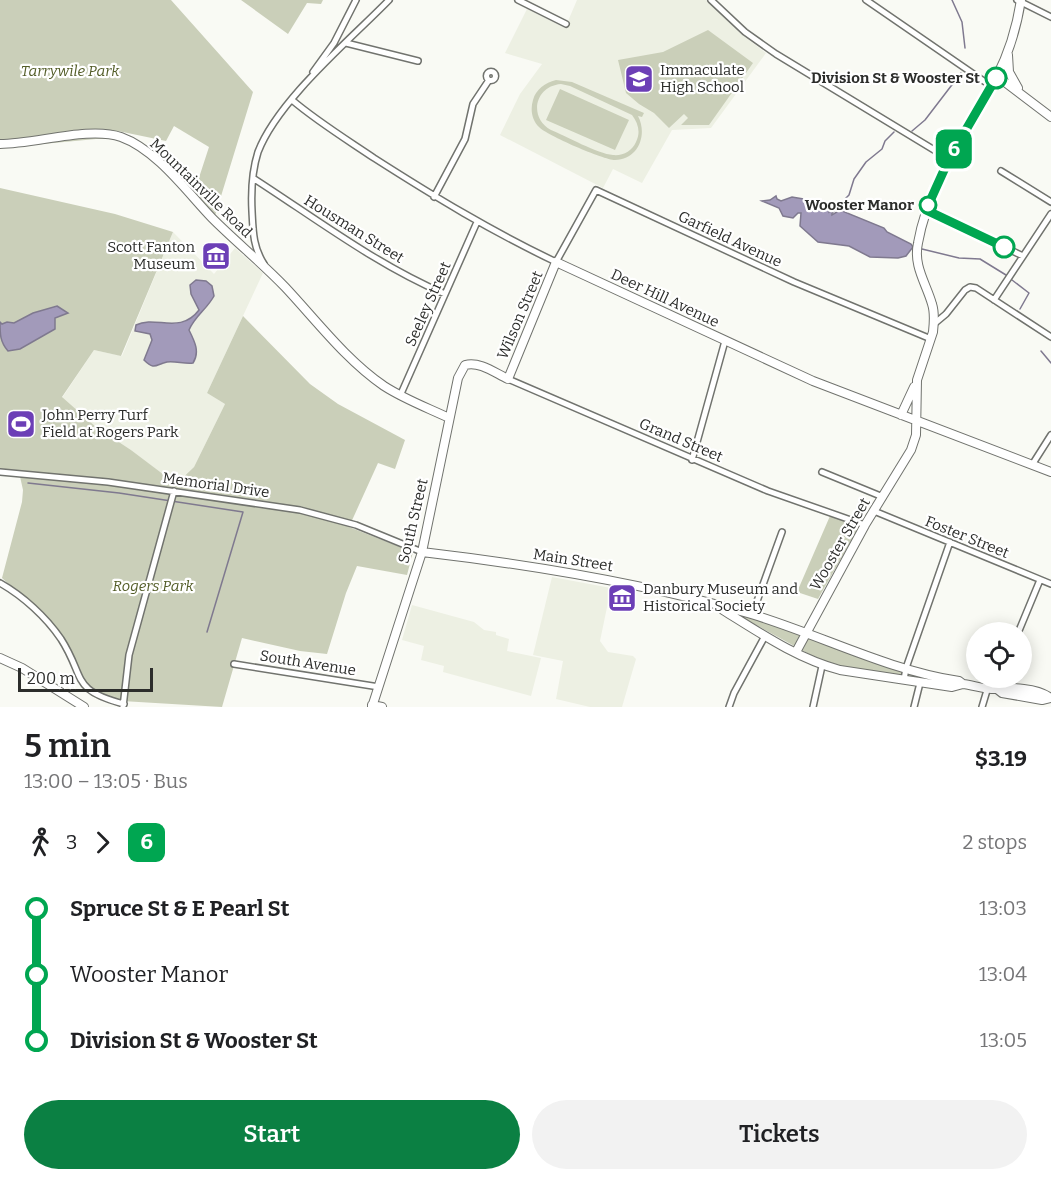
<!DOCTYPE html>
<meta charset="utf-8">
<style>
:root{--surface:#fff;--page:#f2f2f2;--text:#202124;--muted:#757577;--accent:#0b8043}
body{margin:0;font-family:Bitter,serif;background:var(--page);color:var(--text);height:100vh;display:flex;flex-direction:column;font-size:22px;white-space:nowrap}
*{box-sizing:border-box;margin:0}
p{font-size:20px;color:var(--muted)}
.icon{flex:none;width:33px;height:33px;fill:none;stroke:currentColor;stroke-width:2;stroke-linecap:round;stroke-linejoin:round}
.map{position:relative;height:707px;overflow:hidden}
.sheet{display:flex;flex-direction:column;background:var(--surface);flex:1}
.sheet>*{flex:none}
.badge{padding:0 12px;border-radius:9px;font-size:21px;line-height:39px}
.buttons{position:absolute;left:966px;top:622px;display:grid;gap:12px}
.buttons a{display:grid;place-items:center;width:66px;height:66px;border-radius:50%;background:var(--surface);box-shadow:0 3px 15px #0003;font-size:30px}
.scale{position:absolute;left:18px;bottom:15px;width:135px;box-sizing:border-box;padding-left:6px;border:3px solid #2c2d2b;border-top:0;font-size:16px;line-height:21px;white-space:nowrap;color:#2c2d2b;-webkit-text-stroke:4px #fff;paint-order:stroke}
.map>.badge{position:absolute;translate:-50% -50%;box-shadow:0 0 0 3px #fff}
.legs{display:flex;align-items:center;gap:9px;height:66px;padding:0 24px;font-size:20px}
.legs p{margin-inline-start:auto}
.summary{display:flex;align-items:center;justify-content:space-between;height:102px;padding:0 24px}
h1{font-size:33px;font-weight:600;line-height:45px}
.cta{display:flex;gap:12px;margin-top:auto;padding:12px 24px}
.cta a{flex:1;height:69px;border-radius:36px;background:var(--accent);color:#fff;font-size:24px;font-weight:600;line-height:69px;text-align:center}
.cta a+a{background:var(--page);color:var(--text)}
ul{padding:0 24px;list-style:none}
li{display:flex;align-items:center;gap:21px;height:66px;font-size:22px}
li i{display:grid;place-items:center;width:9px;height:100%;margin:0 8px;background:currentColor}
li i::after{content:'';width:15px;height:15px;margin:-8px;border:4px solid;border-radius:50%;background:var(--surface)}
li p{margin-inline-start:auto}
li:first-child i{background:linear-gradient(#0000 50%,currentColor 0)}
li:last-child i{background:linear-gradient(currentColor 50%,#0000 0)}
.map>svg:first-child{display:block}
.built{fill:#edf0e3}
.green{fill:#cacfb9;fill-rule:evenodd}
.water{fill:#a29aba;stroke:#7f798f;stroke-width:1.5}
.lines{fill:none;stroke-linecap:round;stroke-linejoin:round}
.stream{stroke:#7f798f;stroke-width:1.5}
.street-casing{stroke:#71736e;stroke-width:8}
.secondary-casing{stroke:#71736e;stroke-width:10}
.street{stroke:#fff;stroke-width:5}
.secondary{stroke:#fff;stroke-width:8}
.line-1-casing{stroke:#fff;stroke-width:14}
.line-1{stroke:#00a651;stroke-width:9}
.stop-1-dot{fill:#fff;stroke:#00a651;stroke-width:3}
.labels{text-anchor:middle;dominant-baseline:central;stroke-width:4.5;stroke-linejoin:round;paint-order:stroke}
.poi-label{font-size:15px;fill:#2c2d2b;stroke:#fff;text-anchor:start}
.park-label{font-size:15px;font-style:italic;fill:#535d28;stroke:#fff}
.stop-label{font-size:15px;font-weight:bold;fill:#2c2d2b;stroke:#fff;text-anchor:end}
.street-label{font-size:15px;fill:#2c2d2b;stroke:#fff}
</style>
<div class="map">
<svg width="1051" height="707" viewBox="0 0 1051 707">
<rect width="100%" height="100%" fill="#f9faf4"/>
<path class="built" d="M577,0H706L740,33L766,53L711,128L672,130L642,183L613,169L603,188L500,135L520,94L542,64L505,53L527,9L565,28Z
M173,232L214,274L235,248L263,273L207,393L225,404L194,467L175,484L131,450L96,427L62,398L94,350L122,356Z
M552,577L611,588L600,641L608,652L633,656L636,659L622,707H590L556,699L563,661L533,655Z
M412,605L474,622L484,630L496,632V635L509,639L507,651L541,658L531,696L443,672L444,666L421,660L424,646L402,640Z"/>
<path class="green" d="M0,0H171L253,92L214,219L193,196L209,147L174,126L166,141L118,131L113,139H96L0,148Z
M241,0H323L321,4L307,3L288,34Z
M708,30L753,63L709,125H681L688,118L684,114L669,128L654,113L639,104L626,93L618,60L663,52Z
M556,80L572,82L644,113L642,117L638,116C648,135 638,160 615,160C604,160 546,135 539,127C532,120 530,110 533,100C536,89 545,83 556,80ZM561,84L570,86L632,115C638,123 641,132 636,142C632,151 623,156 613,155C598,154 566,136 551,130C528,117 535,86 561,84Z
M560,89L629,120L615,150L546,120Z
M0,188L115,214L173,232L121,356L94,350L62,397L96,427L131,450L176,484L194,467L225,404L207,393L243,316L310,384L338,404L405,440L395,469L378,463L349,527L413,552L407,575L357,566L346,593L327,654L300,651L242,638L222,707L122,701L96,694L83,681L57,629L2,578L22,502L23,490L19,472L0,470Z
M830,516L859,527L818,599L797,592Z
M741,613L946,682L922,680L850,668L818,659L740,616Z"/>
<path class="water" d="M776,196L777,199L781,201L792,197L827,203L829,207V212L837,206L838,207L832,213V215L840,210L884,228L887,232L911,244L913,247L906,256L898,258L870,257L849,246L818,242L800,226L801,213H798L793,218L783,216L779,208L762,201L770,200Z
M196,280L206,281L212,286L214,296C207,309 195,316 189,330C195,342 200,352 193,363C184,364 176,361 167,362C156,364 155,371 144,360L152,340L150,334L135,331L136,325C156,315 180,335 199,310L191,294L190,285Z
M57,306L68,313L55,318V329L20,349L8,351C0,342 0,334 0,322L2,324L7,322L14,323L33,313Z"/>
<g class="lines">
<path class="stream" d="M952,0L962,22L965,48
M912,131L925,120L961,73
M836,208L849,195L854,179L866,162L882,149L885,141L894,132
M922,249L959,258L980,259L1006,275
M1012,280L1029,293L1020,309
M1041,351L1051,363
M28,483L119,493L243,512L207,632"/>
<g class="street-casing">
<path id="street" d="M518,0L566,24
M711,0L745,32L776,54L949,159
M866,0L991,86
M1017,0L1051,17
M346,43L418,61
M486.5 76a4.5 4.5 0 1 1 9 0a4.5 4.5 0 1 1-9 0Z
M313,72L334,43L356,0
M292,100C318,122 346,139 374,158C435,197 491,231 556,262L596,190L794,282L931,339
M1001,171L1051,202
M253,178C315,218 377,265 445,294
M434,197L465,139L473,104L489,80
M926,210L1023,256
M264,264C253,247 253,231 252,211C251,192 252,171 258,152C278,100 350,40 389,0
M994,300L1051,214
M934,324L946,314L965,290L970,287L976,288L1051,337
M508,379L768,491L865,525
M400,396L477,222
M692,460L725,341
M1032,465L1051,435
M0,472L108,482L300,510L356,525L422,552
M822,472L883,497
M874,511L1051,584
M0,583C23,596 46,617 61,639C86,678 70,690 124,704
M752,615L782,532
M1018,633L1040,580
M234,664L379,687
M904,680L906,668L950,542
M997,689L1002,678
M123,707L129,655L174,491
M729,707L734,693L765,636
M813,707L822,666
M914,707L920,683
M982,707L988,687"/>
</g>
<g class="secondary-casing">
<path id="secondary" d="M1008,55L1009,72L1018,88
M997,76L1051,117
M0,144C36,144 89,126 121,137C157,150 187,192 212,218C236,242 262,263 285,287C316,320 346,360 384,386C404,399 428,408 449,418
M901,415L914,387
M422,552C533,565 644,583 751,614C821,635 887,670 959,681L963,684C973,685 987,690 997,689C1011,687 1037,688 1049,697
M723,610C760,633 798,659 840,670L952,687L963,684
M796,652L865,525L911,450L916,435L917,380L933,332C934,323 935,313 932,304C926,283 913,266 918,243C929,181 967,133 996,78C1008,55 1017,26 1021,0
M0,658L22,668L84,707
M997,689L1002,693L1042,700L1051,698
M372,705L382,707
M372,707L422,552L458,378L465,365C480,361 495,373 508,379L556,262L813,381L1051,472"/>
</g>
<use href="#street" class="street"/>
<use href="#secondary" class="secondary"/>
</g>
<g class="lines">
<g class="line-1-casing">
<path id="line-1" d="M996,78L949,159L926,210L1004,247"/>
</g>
<use href="#line-1" class="line-1"/>
</g>
<defs>
<g id="school-square" transform="scale(1.5)"><rect x="-9" y="-9" width="18" height="18" rx="4" fill="#6c3fb6" stroke="#fff"/><path d="M0-5L7-2L0 1L-7-2ZM-4 1L0 2.5L4 1V4Q0 6-4 4Z" fill="#fff"/></g>
<g id="museum-square" transform="scale(1.5)"><rect x="-9" y="-9" width="18" height="18" rx="4" fill="#6c3fb6" stroke="#fff"/><path d="M0-6L6-3V-2H-6V-3ZM-5-1h2V3h-2ZM-1-1h2V3h-2ZM3-1h2V3H3ZM-6 4H6V6H-6Z" fill="#fff"/></g>
<g id="stadium-square" transform="scale(1.5)"><rect x="-9" y="-9" width="18" height="18" rx="4" fill="#6c3fb6" stroke="#fff"/><path d="M0-5a6.5 5 0 1 0 0 10a6.5 5 0 1 0 0-10ZM-3.5-1.8h7v3.6h-7Z" fill="#fff"/></g>
</defs>
<g fill-rule="evenodd">
<use href="#school-square" x="639" y="79"/>
<use href="#museum-square" x="216" y="256"/>
<use href="#stadium-square" x="21" y="424"/>
<use href="#museum-square" x="622" y="598"/>
</g>
<g class="stop-1-dot">
<circle cx="996" cy="78" r="10"/>
<circle cx="928" cy="205" r="8"/>
<circle cx="1004" cy="247" r="10"/>
</g>
<g class="labels">
<g class="poi-label">
<text x="660" y="70">Immaculate<tspan x="660" dy="17">High School</tspan></text>
<text x="195" y="247" text-anchor="end">Scott Fanton<tspan x="195" dy="17">Museum</tspan></text>
<text x="42" y="415">John Perry Turf<tspan x="42" dy="17">Field at Rogers Park</tspan></text>
<text x="643" y="589">Danbury Museum and<tspan x="643" dy="17">Historical Society</tspan></text>
</g>
<g class="park-label">
<text x="70" y="71">Tarrywile Park</text>
<text x="153" y="586">Rogers Park</text>
</g>
<g class="stop-label">
<text x="980" y="78">Division St &amp; Wooster St</text>
<text x="914" y="205">Wooster Manor</text>
</g>
<g class="street-label">
<text transform="translate(201 188) rotate(44)">Mountainville Road</text>
<text transform="translate(354 229) rotate(32)">Housman Street</text>
<text transform="translate(730 239) rotate(25)">Garfield Avenue</text>
<text transform="translate(665 298) rotate(25)">Deer Hill Avenue</text>
<text transform="translate(428 304) rotate(-66)">Seeley Street</text>
<text transform="translate(520 315) rotate(-67)">Wilson Street</text>
<text transform="translate(681 440) rotate(23)">Grand Street</text>
<text transform="translate(216 485) rotate(8)">Memorial Drive</text>
<text transform="translate(413 521) rotate(-77)">South Street</text>
<text transform="translate(967 537) rotate(22)">Foster Street</text>
<text transform="translate(840 544) rotate(-60)">Wooster Street</text>
<text transform="translate(573 560) rotate(9)">Main Street</text>
<text transform="translate(308 663) rotate(9)">South Avenue</text>
</g>
</g>
</svg>
<div class="buttons">
<a><svg class="icon" aria-label="locate" viewBox="0 0 24 24"><circle cx="12" cy="12" r="6"/><path d="M12 2v4M12 18v4M2 12h4M18 12h4"/></svg></a>
</div>
<div class="scale">200 m</div>
<b class="badge" style="left:954px;top:149px;background:#00a651;color:#fff">6</b>
</div>
<section class="sheet">
<div class="summary"><div><h1>5 min</h1><p>13:00 – 13:05 · Bus</p></div><b>$3.19</b></div>
<div class="legs"><svg class="icon" aria-label="walk" viewBox="0 0 24 24"><circle cx="13" cy="4" r="2"/><path d="M13 8l-2 6 4 7M11 14l-3 7M7 12l3-4h3l4 4"/></svg>3<svg class="icon" aria-label="forward" viewBox="0 0 24 24"><path d="M9 5l7 7-7 7"/></svg><b class="badge" style="background:#00a651;color:#fff">6</b><p>2 stops</p></div>
<ul>
<li><i style="color:#00a651"></i><b>Spruce St &amp; E Pearl St</b><p>13:03</p></li>
<li><i style="color:#00a651"></i><span>Wooster Manor</span><p>13:04</p></li>
<li><i style="color:#00a651"></i><b>Division St &amp; Wooster St</b><p>13:05</p></li>
</ul>
<div class="cta"><a>Start</a><a>Tickets</a></div>
</section>
